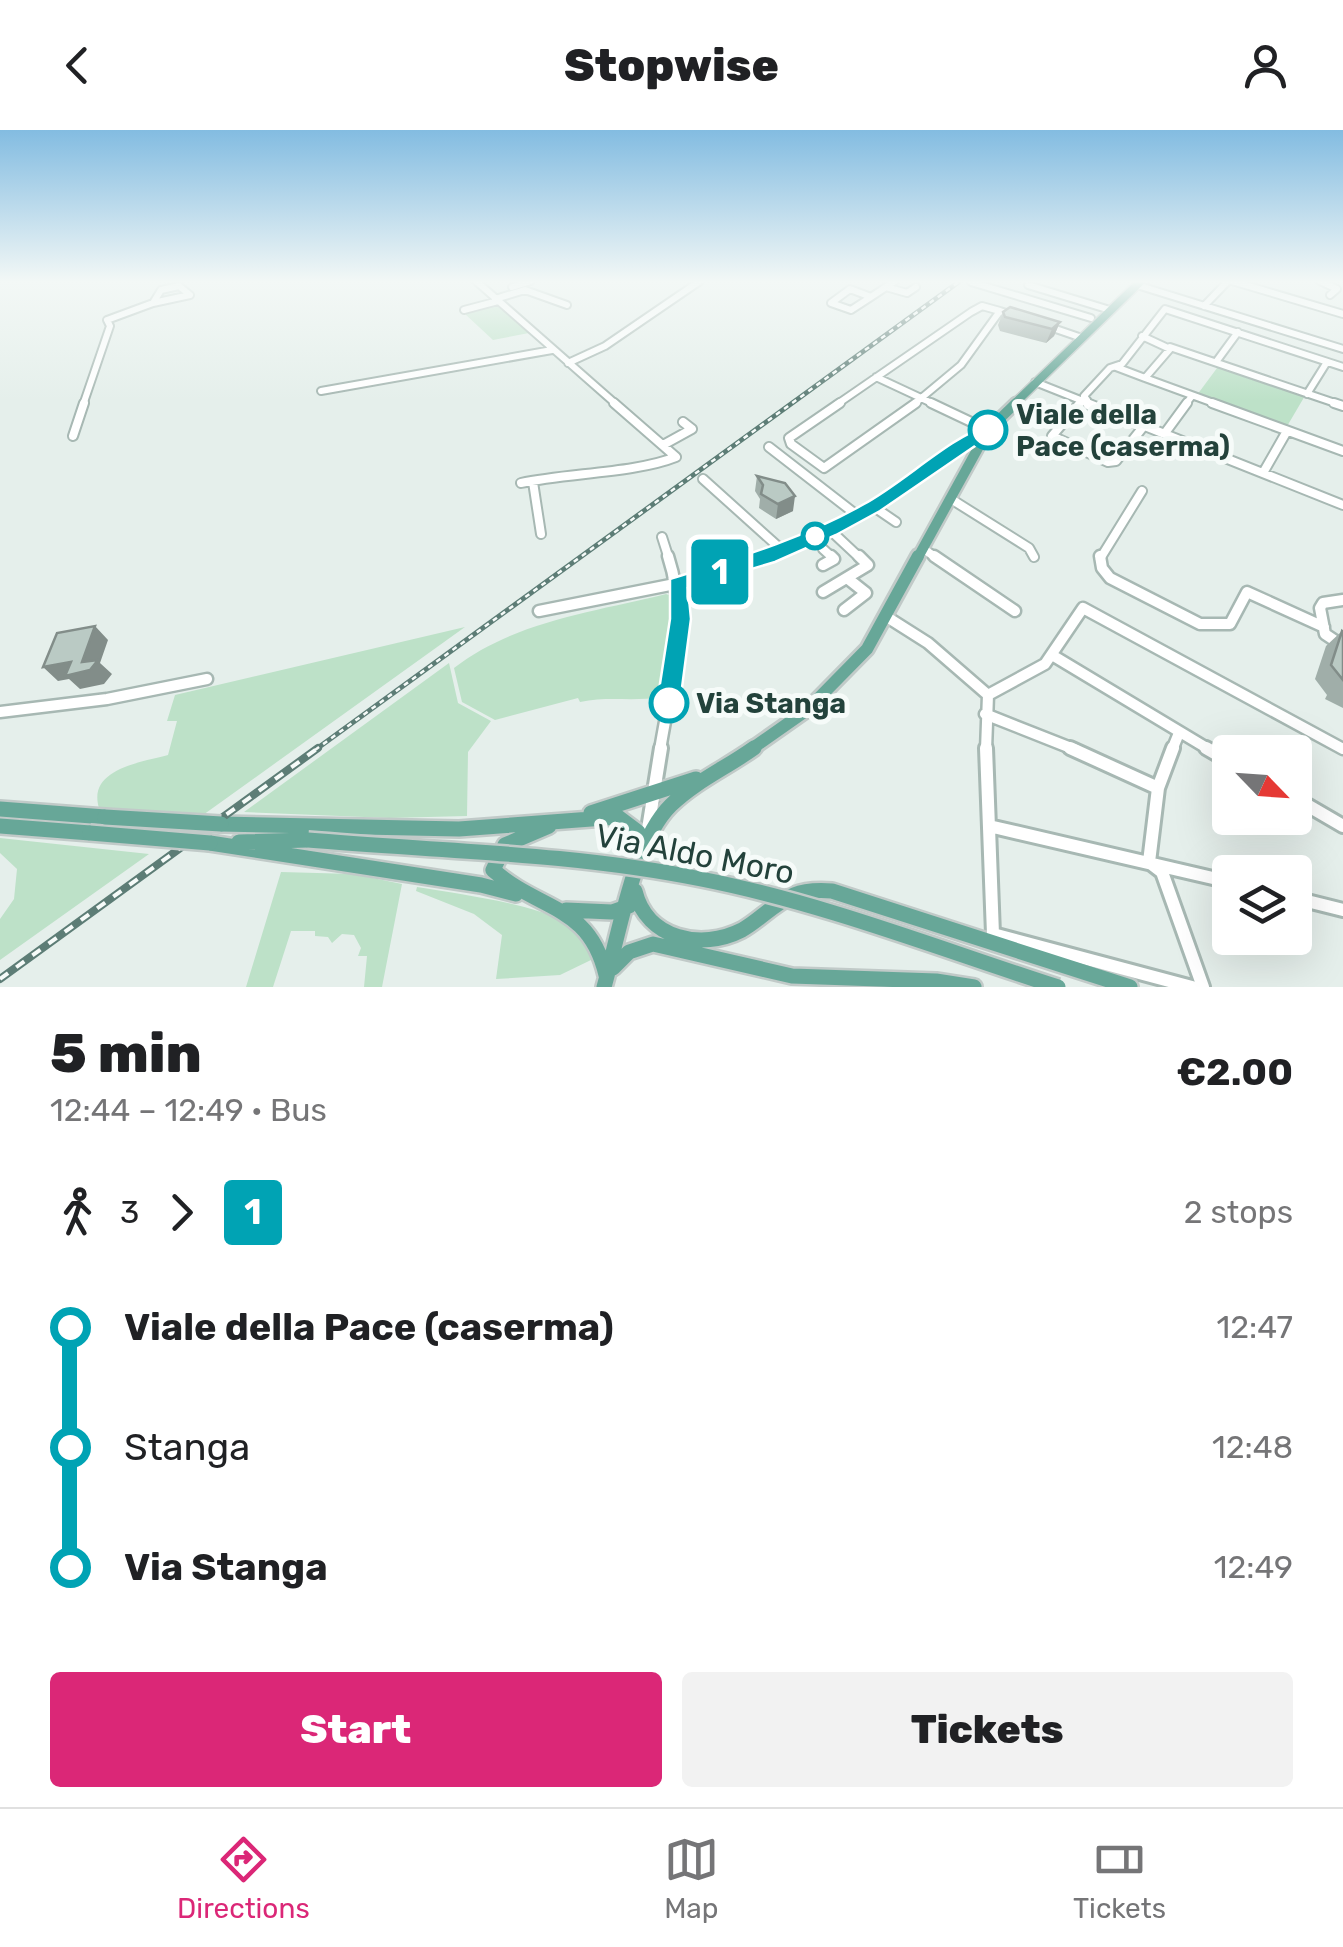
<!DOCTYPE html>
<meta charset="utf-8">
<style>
:root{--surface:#fff;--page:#f2f2f2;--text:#202124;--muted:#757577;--line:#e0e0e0;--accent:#db2777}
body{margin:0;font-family:Rubik,sans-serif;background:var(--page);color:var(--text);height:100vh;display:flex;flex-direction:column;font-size:38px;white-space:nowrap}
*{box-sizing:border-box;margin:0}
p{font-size:32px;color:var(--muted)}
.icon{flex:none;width:55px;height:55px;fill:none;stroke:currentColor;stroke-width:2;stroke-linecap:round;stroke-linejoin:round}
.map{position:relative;height:857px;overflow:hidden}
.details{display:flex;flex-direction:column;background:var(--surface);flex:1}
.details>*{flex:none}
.badge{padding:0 20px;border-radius:8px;font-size:35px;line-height:65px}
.needle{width:65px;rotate:115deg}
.tools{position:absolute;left:1212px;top:605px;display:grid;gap:20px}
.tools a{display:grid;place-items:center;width:100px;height:100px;border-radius:10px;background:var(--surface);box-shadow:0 10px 40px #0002;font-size:50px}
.map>.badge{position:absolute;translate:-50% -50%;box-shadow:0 0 0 5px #fff}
.legs{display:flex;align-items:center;gap:15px;height:110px;padding:0 50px;font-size:32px}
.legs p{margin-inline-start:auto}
.summary{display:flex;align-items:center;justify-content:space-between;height:170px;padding:0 50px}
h1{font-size:55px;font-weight:800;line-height:75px}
.primary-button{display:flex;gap:20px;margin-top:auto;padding:20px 50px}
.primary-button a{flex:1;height:115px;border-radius:10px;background:var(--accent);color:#fff;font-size:40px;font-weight:800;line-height:115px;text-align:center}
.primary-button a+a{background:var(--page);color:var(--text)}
ul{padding:0 50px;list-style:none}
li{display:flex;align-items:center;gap:35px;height:120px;font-size:38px}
li i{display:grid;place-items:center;width:15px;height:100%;margin:0 12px;background:currentColor}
li i::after{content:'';width:25px;height:25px;margin:-12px;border:8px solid;border-radius:50%;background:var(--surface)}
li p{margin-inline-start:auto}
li:first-child i{background:linear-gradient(#0000 50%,currentColor 0)}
li:last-child i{background:linear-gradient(currentColor 50%,#0000 0)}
header{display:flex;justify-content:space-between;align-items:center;height:130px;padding:0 50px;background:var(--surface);font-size:45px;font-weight:800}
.tabs{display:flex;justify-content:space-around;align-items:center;height:140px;border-top:2px solid var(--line);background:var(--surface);font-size:28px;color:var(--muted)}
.tabs a{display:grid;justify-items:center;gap:5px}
.tabs .on{color:var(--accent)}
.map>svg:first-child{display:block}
.green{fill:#bde1c8}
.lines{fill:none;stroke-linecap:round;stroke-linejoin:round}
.minor-far3-casing{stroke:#a7b8b3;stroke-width:10}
.minor-far2-casing{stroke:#a7b8b3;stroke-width:12}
.minor-far1-casing{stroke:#a7b8b3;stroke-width:15}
.minor-casing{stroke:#a7b8b3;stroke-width:18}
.major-far3-casing{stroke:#c1cac8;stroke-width:11}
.major-far2-casing{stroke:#c1cac8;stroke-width:15}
.major-far1-casing{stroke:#c1cac8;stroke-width:18}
.major-casing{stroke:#c1cac8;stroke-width:20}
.minor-far3{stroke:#fff;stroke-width:6}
.minor-far2{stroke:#fff;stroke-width:8}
.minor-far1{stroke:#fff;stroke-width:10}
.minor{stroke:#fff;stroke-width:12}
.major-far3{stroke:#67a798;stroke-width:8}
.major-far2{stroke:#67a798;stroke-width:10}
.major-far1{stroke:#67a798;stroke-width:12}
.major{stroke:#67a798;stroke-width:15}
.rail-far1-casing{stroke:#5d7d76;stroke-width:5}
.rail-casing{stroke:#5d7d76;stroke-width:8}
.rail-far1{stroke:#f6fbf9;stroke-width:2.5;stroke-dasharray:5;stroke-linecap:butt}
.rail{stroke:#f6fbf9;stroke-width:4;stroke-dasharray:10;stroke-linecap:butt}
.major-bridge-casing{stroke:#c1cac8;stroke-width:20;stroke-linecap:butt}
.major-bridge{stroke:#67a798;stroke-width:15}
.wall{fill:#a0aea9}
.shaded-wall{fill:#828d89}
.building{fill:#bacac4;stroke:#828d89;stroke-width:2.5}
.line-1{fill:#00a3b4;stroke:#fff;stroke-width:2.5}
.stop-1-dot{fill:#fff;stroke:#00a3b4;stroke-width:5}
.labels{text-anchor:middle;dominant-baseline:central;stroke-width:10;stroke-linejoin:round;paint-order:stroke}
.stop-label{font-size:28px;font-weight:bold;fill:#23423b;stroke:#f6fbf9;text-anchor:start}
.near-street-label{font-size:32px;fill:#23423b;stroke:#f6fbf9}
</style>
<header><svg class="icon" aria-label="back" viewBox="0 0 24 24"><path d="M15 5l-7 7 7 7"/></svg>Stopwise<svg class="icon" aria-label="person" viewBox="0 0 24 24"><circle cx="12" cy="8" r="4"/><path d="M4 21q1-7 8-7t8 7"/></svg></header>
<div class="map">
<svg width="1343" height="857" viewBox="0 0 1343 857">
<rect width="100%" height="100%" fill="#e5efeb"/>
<path class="green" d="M496,173L529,203L493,210L465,184Z
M1220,234L1306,264L1286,298L1197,265Z
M666,464L674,467L662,567C633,572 608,566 580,572L578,568L495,590L462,572L454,538C515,491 594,482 666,464Z
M465,497L203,685L99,678C87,639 142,632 168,625L177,591H167L175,565Z
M449,533L458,573L491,591L468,622L467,686L389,688L244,682Z
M0,708L149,724L0,830V789L14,769L17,739L0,723Z
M281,742L353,744L402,754L382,857H364L367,826H358L361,818L354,805L342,804L332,813L328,807L315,806V801H291L273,857H246Z
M417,757C458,764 531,773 565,792C579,800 589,815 591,830L560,845L496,849L502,805L474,784L416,761Z"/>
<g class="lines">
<g class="minor-far3-casing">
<path id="minor-far3" d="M476,151L617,275
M1232,151L1343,184
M1320,151L1337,159L1330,165
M971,152L1091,188
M1028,155L1110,180
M1137,155L1343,219
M179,156L190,165L153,173L161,160Z
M512,157L531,151
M886,157L907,163L916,157
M850,159L871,167L851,180L831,173Z
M871,167L895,151
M495,169L525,160L567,175
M1204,176L1228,151
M464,180L498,171
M1000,181L1013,185
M1047,196L1079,207
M1170,217L1341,275
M1216,232L1238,202
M568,233L605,216L700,151
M1116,237L1145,248L1170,219L1142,206
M876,247L936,275
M1145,248L1219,275
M1035,252L1093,275
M321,261L552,220
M1307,264L1327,232
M1087,270L1084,266L1110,238L1122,234L1165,179L1343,237
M83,275L110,196L107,190L153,173
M836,275L971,182L982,176L1000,181
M913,275L961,235L1000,181
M1078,275L1081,272
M1185,275L1192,266"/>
</g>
<g class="minor-far2-casing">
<path id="minor-far2" d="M840,273L789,308L791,314L824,338L916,273
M1080,273L1052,306L1108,332L1116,331L1143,297
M1087,273L1343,375
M1212,273L1343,321
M1334,273L1343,276
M1088,275L1115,290L1132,293
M1165,303L1187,273
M73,306L84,273
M663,315L692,299L683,292
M769,317L858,386
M1263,343L1287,301
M703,349L782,420
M533,352L541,404
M521,353C567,343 636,343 676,327L614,273
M951,369L1029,418L1034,427
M874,377L896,392
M830,400L861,429
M662,407L669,429
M823,419L834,429
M925,420L938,429
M695,425L697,429
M763,429C845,397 918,352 988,300L931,273
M1100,429L1142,361"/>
</g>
<g class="minor-far1-casing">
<path id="minor-far1" d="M696,426L704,446
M934,426L1015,481
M1100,426L1102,438L1110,448L1200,494H1230L1247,462L1324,497
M823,435L834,429L831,426
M823,462L868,435L859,426
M1343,470L1323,473L1320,478L1325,504L1343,516
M844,480L866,463L847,448
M539,481L680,453L770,426
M887,487L928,513L988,565
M1052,525L1210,620
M988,565L1045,534L1083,478L1343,619
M0,582L107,569L207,549
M985,584L1076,620
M660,620C671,552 690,493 668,426
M986,620L988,565
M1172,620L1179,603"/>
</g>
<g class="minor-casing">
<path id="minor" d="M986,618L993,804L1192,857
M1070,618L1158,658
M1173,618L1158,658L1149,732L1162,742L1203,857
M1206,618L1230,632
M1295,668L1343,696
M989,696L1230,752
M648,699L661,618
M1295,768L1343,780"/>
</g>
<g class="major-far3-casing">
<path id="major-far3" d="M1013,275L1141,151"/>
</g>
<g class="major-far2-casing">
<path id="major-far2" d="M917,429L988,300L1016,273"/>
</g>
<g class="major-far1-casing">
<path id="major-far1" d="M750,620L807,580L867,519L918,426"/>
</g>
<g class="major-casing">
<path id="major" d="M0,679L105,687
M591,683L696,649
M221,694L459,699L618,687L638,702L644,718
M0,696L90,703
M549,696L505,715L493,740C541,782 589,774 606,845
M239,712L308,710
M210,713L481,755L516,764
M635,761C647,809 701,821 742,800C760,790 774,773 794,765C806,760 819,760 832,761L1130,857
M566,780L612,782L629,776
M613,838L629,822L653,814L792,846L936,851L974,857
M604,857C619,806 633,712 671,675C696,651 726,638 754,618"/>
</g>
<use href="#minor-far3" class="minor-far3"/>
<use href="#minor-far2" class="minor-far2"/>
<use href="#minor-far1" class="minor-far1"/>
<use href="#minor" class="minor"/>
<use href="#major-far3" class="major-far3"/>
<use href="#major-far2" class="major-far2"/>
<use href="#major-far1" class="major-far1"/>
<use href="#major" class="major"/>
<g class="rail-far1-casing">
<path id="rail-far1" d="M315,620L960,151"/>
</g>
<g class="rail-casing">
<path id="rail" d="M0,849L318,618"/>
</g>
<use href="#rail-far1" class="rail-far1"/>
<use href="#rail" class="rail"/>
<g class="major-bridge-casing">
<path id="major-bridge" d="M105,687L221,694
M90,703L210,713
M308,710C439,721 572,723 701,749C823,773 940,819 1058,857"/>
</g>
<use href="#major-bridge" class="major-bridge"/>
</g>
<path class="wall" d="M1003,182L1060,192L1054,206L1046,213L1000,201L998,195Z
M757,346L793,381L776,389L759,378L760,369L755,361Z
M1342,501L1343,502V578L1325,569L1327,565L1315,549L1326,516Z"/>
<path class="shaded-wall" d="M1060,192L1054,206L1046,213L1052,199Z
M795,366L793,381L776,389L778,374Z
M95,496L108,510L100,533L112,544L104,554L80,559L69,549L58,551L43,537L71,532H82Z"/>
<path class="building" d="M1010,177L1060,192L1052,199L1005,187L1003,182Z
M757,346L785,353L795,366L778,374L761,364L763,355Z
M95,496L82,532L98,530L90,540L65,546L71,532L43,537L57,503Z
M1342,501L1343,502V550L1331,535Z"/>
<linearGradient id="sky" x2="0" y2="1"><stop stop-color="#83bce1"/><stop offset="0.56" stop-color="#f3f8f6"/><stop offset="1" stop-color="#f3f8f6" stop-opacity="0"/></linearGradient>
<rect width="1343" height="271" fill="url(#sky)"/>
<path class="line-1" d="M988,295L994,296V303L880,381L836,405L775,432L688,458L691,489L680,573L677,580H661L657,573L670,489V449C737,428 802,409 864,374C903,353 949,308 988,295Z"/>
<g class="stop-1-dot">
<circle cx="988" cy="300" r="18"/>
<circle cx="815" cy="406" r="12"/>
<circle cx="669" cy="573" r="18"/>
</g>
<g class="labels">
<g class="stop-label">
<text x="1016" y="284">Viale della<tspan x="1016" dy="32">Pace (caserma)</tspan></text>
<text x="696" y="573">Via Stanga</text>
</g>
<g class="near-street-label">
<text transform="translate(695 724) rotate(11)">Via Aldo Moro</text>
</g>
</g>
</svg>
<div class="tools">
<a><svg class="needle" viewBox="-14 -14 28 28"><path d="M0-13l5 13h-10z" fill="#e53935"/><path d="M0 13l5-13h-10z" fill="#757577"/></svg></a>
<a><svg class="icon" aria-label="layers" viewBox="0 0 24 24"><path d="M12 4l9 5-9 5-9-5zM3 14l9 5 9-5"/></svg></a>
</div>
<b class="badge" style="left:720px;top:442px;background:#00a3b4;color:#fff">1</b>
</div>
<section class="details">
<div class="summary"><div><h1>5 min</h1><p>12:44 – 12:49 · Bus</p></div><b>€2.00</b></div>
<div class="legs"><svg class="icon" aria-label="walk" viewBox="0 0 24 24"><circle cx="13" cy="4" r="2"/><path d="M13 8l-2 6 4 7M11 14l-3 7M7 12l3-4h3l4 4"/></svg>3<svg class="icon" aria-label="forward" viewBox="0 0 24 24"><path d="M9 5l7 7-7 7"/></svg><b class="badge" style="background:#00a3b4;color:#fff">1</b><p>2 stops</p></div>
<ul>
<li><i style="color:#00a3b4"></i><b>Viale della Pace (caserma)</b><p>12:47</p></li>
<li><i style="color:#00a3b4"></i><span>Stanga</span><p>12:48</p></li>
<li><i style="color:#00a3b4"></i><b>Via Stanga</b><p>12:49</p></li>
</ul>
<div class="primary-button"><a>Start</a><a>Tickets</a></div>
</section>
<nav class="tabs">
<a class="on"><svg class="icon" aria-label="directions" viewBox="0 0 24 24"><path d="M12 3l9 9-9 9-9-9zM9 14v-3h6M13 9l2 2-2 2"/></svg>Directions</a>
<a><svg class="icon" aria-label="map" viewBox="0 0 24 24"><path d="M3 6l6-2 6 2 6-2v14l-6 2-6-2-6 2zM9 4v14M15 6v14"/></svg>Map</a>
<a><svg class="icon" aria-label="tickets" viewBox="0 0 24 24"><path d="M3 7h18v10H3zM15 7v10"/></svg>Tickets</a>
</nav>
